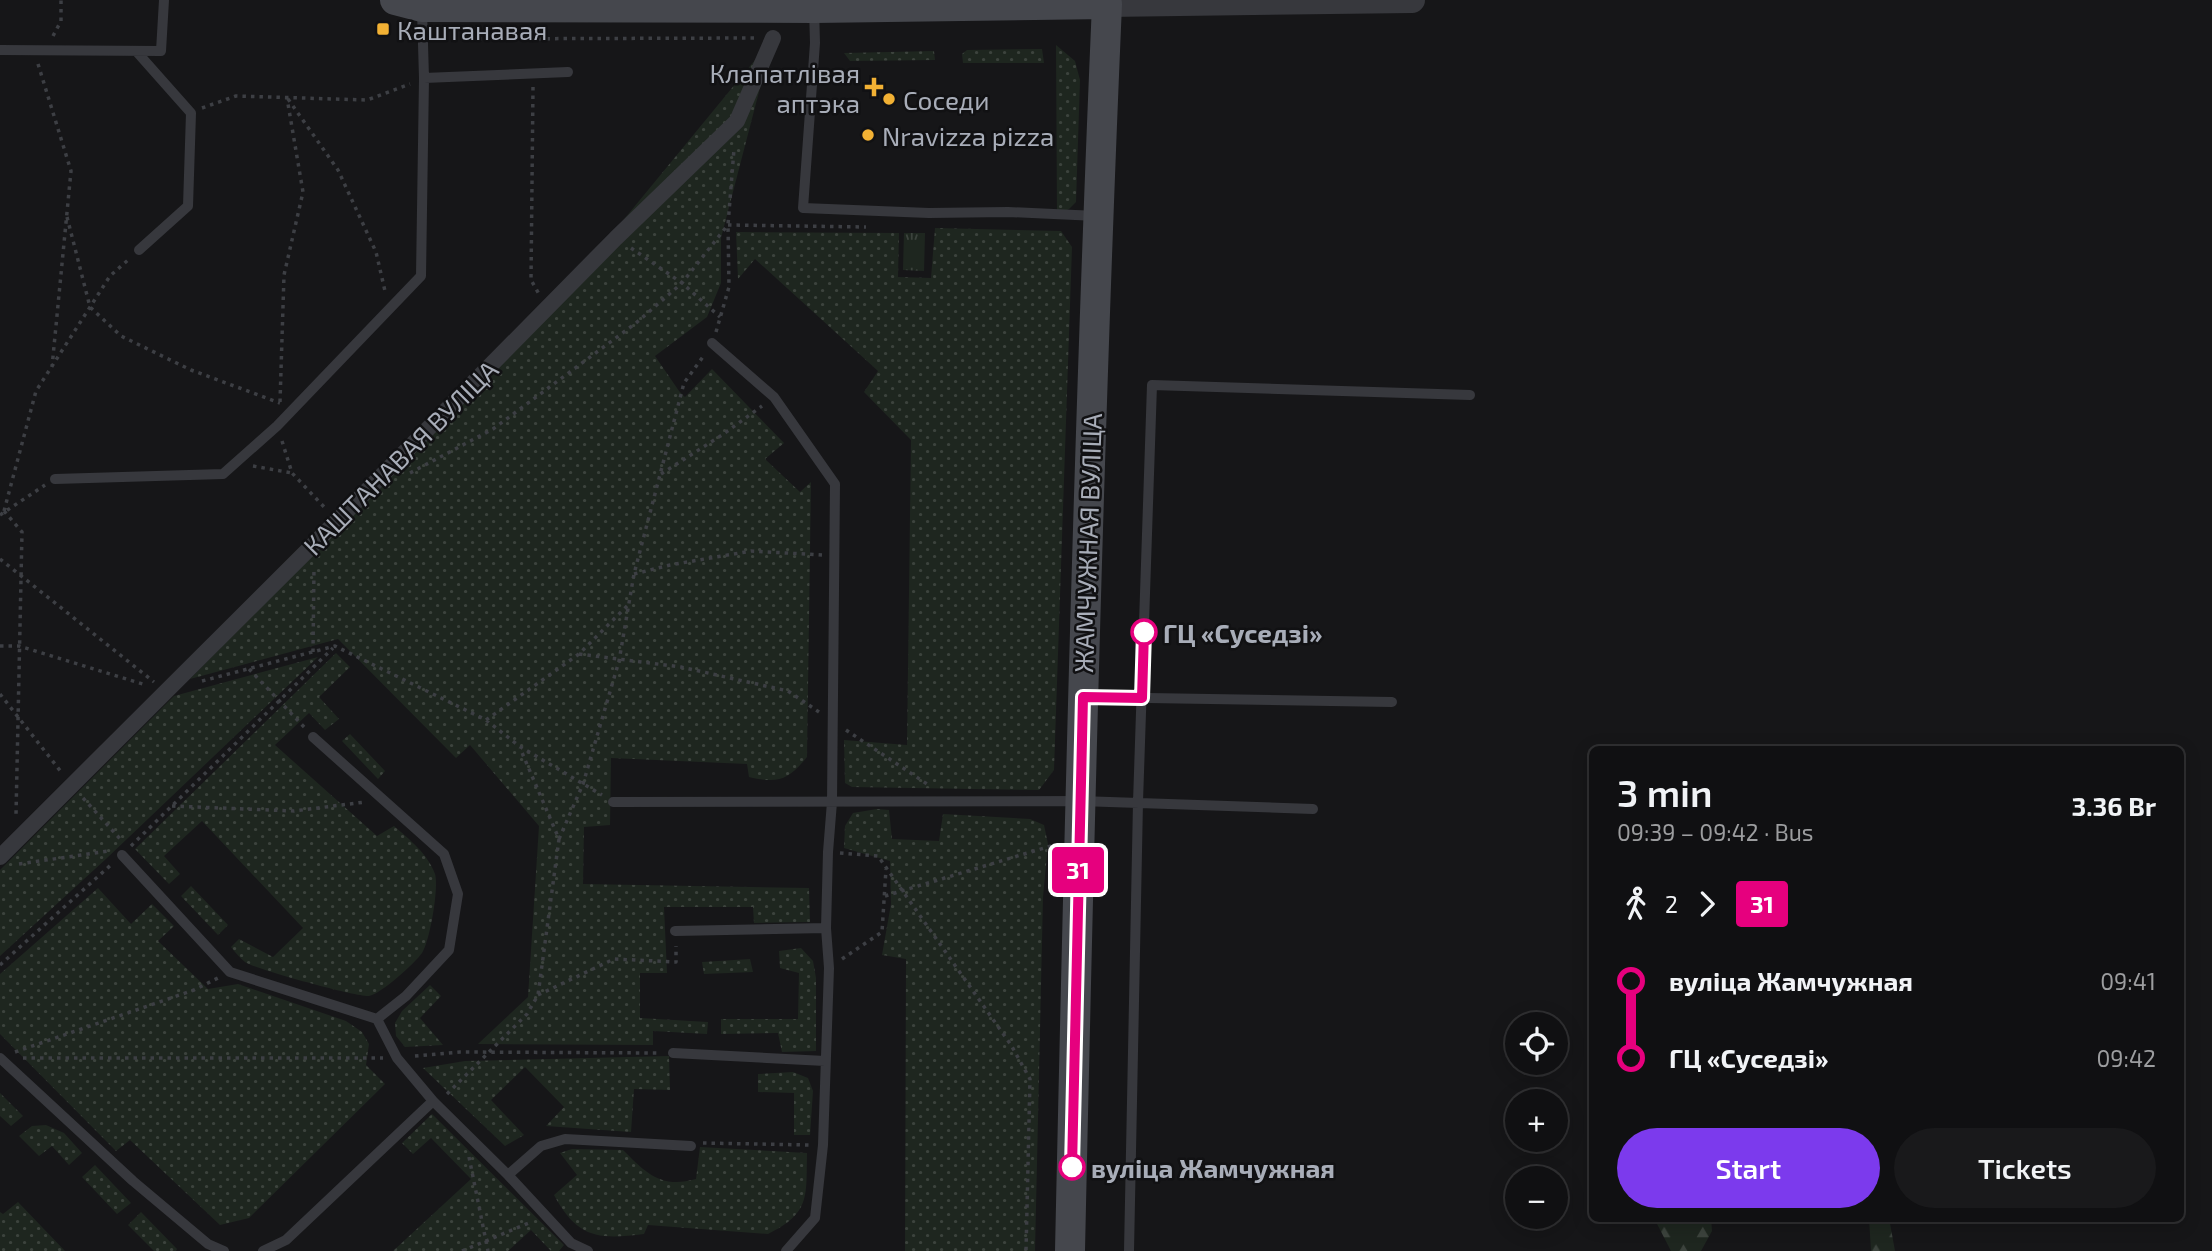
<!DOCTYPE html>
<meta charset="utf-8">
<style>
:root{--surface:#101012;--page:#19191b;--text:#f1f3f6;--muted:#9c9d9f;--line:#303032;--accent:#7c3aed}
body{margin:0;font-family:"Exo 2",sans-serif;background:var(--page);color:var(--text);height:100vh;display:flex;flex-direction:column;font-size:26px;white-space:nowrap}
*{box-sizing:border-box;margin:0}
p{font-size:23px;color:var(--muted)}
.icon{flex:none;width:38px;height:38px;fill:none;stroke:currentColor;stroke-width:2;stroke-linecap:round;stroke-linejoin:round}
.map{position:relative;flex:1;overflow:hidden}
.side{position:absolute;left:1589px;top:746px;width:595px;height:476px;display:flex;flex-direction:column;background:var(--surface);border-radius:10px;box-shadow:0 4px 18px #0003,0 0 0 2px var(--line)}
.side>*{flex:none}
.badge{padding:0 14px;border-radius:5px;font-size:24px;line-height:46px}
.tools{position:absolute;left:1505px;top:1012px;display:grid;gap:14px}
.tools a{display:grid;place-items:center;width:63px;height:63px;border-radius:50%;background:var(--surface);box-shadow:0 4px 18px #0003,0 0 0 2px var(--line);font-size:35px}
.map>.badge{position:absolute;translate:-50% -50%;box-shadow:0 0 0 4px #fff}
.legs{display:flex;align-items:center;gap:10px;height:77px;padding:0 28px;font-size:23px}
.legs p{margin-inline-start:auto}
.overview{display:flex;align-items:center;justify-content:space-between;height:119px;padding:0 28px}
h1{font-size:38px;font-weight:600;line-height:52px}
.cta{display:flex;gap:14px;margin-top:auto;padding:14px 28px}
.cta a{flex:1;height:80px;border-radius:42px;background:var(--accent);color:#fff;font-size:28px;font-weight:600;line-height:80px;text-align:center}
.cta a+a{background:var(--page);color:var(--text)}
ul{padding:0 28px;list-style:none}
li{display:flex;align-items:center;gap:24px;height:77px;font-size:26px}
li i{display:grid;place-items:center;width:10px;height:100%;margin:0 9px;background:currentColor}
li i::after{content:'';width:18px;height:18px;margin:-9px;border:5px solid;border-radius:50%;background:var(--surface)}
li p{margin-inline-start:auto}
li:first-child i{background:linear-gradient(#0000 50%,currentColor 0)}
li:last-child i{background:linear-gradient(currentColor 50%,#0000 0)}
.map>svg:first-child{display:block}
.grass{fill:url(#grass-dots)}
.forest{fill:url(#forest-firs)}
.park{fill:url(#park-tufts)}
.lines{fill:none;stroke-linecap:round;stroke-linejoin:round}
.path{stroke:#3d3f44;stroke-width:3.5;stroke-dasharray:3.5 5;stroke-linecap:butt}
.service{stroke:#37383d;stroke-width:10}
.pedestrian{stroke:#37383d;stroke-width:16}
.tertiary{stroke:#37383d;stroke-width:26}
.secondary{stroke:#45474d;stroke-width:30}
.line-1-casing{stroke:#fff;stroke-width:16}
.line-1{stroke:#e6007e;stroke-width:10}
.poi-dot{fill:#f2b134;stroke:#111113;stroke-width:2.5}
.stop-1-dot{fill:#fff;stroke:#e6007e;stroke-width:3.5}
.labels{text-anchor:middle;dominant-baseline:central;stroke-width:5;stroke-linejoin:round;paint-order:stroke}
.poi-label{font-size:26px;fill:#a8adb8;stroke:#111113;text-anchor:start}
.street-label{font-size:26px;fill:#a8adb8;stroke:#111113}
.stop-label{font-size:26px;font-weight:bold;fill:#a8adb8;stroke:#111113;text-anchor:start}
</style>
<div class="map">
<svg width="2212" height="1251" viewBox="0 0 2212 1251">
<defs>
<pattern id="grass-dots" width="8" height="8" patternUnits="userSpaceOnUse" patternTransform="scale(1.75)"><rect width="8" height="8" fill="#1e261f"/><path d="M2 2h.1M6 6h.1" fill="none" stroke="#3c433d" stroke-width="1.8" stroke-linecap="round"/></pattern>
<pattern id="forest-firs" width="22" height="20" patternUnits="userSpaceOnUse" patternTransform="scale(1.75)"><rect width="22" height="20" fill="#1e261f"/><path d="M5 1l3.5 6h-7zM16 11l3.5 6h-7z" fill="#3c433d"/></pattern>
<pattern id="park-tufts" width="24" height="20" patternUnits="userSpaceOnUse" patternTransform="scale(1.75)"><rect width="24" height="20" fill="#1e261f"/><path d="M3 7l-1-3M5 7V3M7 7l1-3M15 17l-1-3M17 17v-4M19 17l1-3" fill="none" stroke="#3c433d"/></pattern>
</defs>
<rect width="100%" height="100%" fill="#161618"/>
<path class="grass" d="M773,38L721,238V283L707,317L655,356L679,391L685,397L712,369L784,443L765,459L800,492L811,482L807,757C788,780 779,784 749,777L747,764L611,758L610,825L584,827L583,884L809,888L810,922L754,923L753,907H664L667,973H640V1018L708,1022L707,1034L653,1031V1045L478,1044L528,997L539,826L470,745L456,758L338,639L190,679L533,330Z
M1056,45L1075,61L1080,80L1076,202L1069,209L1057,215Z
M1042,49L1044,63H963L962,54L967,50Z
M934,51L935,60L850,61L844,53Z
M935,228L1061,231L1072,247L1054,770L1039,790L852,787L845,783L844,740L907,745L911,440L864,392L878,371L755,259L738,279L736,232L899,233L898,277L931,278Z
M336,653L350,667L319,697L339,719L325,730L309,713L275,745L377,836L394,826C409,839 428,854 435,874C439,887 430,941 422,953C415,963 381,994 369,996C360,998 254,969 245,962C240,958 235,952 231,947L239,939L273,957L303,928L202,821L164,856L180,874L169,884L135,849Z
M318,657L107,858L0,956V870L174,696Z
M350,734L385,771L378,779L342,741Z
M877,809L889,810L892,839L939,841L943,814L1030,819L1044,825L1048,844L1043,897L1035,1251H905L906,959L882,955L891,904L890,861L844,848L845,826L853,813Z
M191,886L228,925L218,935L181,896Z
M98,888L131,924L152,904L174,926L158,941L208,989L238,984L346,1021L362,1032L369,1044L366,1065L385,1084L249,1218L220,1225L130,1140L116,1151L0,1034V974Z
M801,948L813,961L816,978V1051L782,1052L778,1033L721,1034V1019H798L799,973L780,968L779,951Z
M750,959L753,972L704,974L702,962Z
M430,985L441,996L420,1018L443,1045L405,1047L396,1036L395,1023L402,1011Z
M669,1056L670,1090L634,1089L631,1132L546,1126L564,1107L525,1067L491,1100L524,1135L505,1146L423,1068L465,1061Z
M793,1072L808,1078L813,1091L810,1135H794V1093L758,1092V1074Z
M0,1093L23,1116L11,1126L0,1116Z
M432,1114L564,1245L559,1251H551L531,1230L508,1251H393L471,1179L431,1138L413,1154L402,1143Z
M46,1125L64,1133L82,1153L69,1165L52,1146L39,1156L19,1136L32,1126Z
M700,1147L807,1153C806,1196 811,1213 768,1234L648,1225L644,1234C598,1240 577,1238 554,1195L577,1175L560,1153L572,1149L623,1150C646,1173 661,1189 696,1179Z
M95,1165L131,1203L117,1214L82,1177Z
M18,1202L65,1251H0V1212L3,1214Z
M141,1212L177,1249L176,1251H154L128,1225Z"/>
<path class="forest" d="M1654,1218H1711L1712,1231L1701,1251H1671Z
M1869,1218H1889L1895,1251H1871Z"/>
<path class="park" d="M904,233H925L924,271L903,270Z"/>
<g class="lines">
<path class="path" d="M53,36L61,21V0
M436,39L754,38
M38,64L71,171L52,367
M533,87L531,280L539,294
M288,99L338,170L376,252L385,291
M202,108L236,96L367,100L410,84
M67,217L90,307L121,336L191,370L280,403
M728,225L866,227
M631,248L682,283L720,317
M716,332L729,287L728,225L734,149
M280,402L284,275L303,192L287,98
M282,441L292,473L326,509
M253,466L292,473
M410,473L493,429L636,323L682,283L727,226
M661,474L722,435L762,406
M4,511L22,532L16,815
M4,511L36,391L110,276L128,260
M0,515L45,485
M0,559L154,682
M634,574L670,565L751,551L822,555
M0,646H19L146,685
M313,652L314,567
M579,654L681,667L788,691L819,712
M249,669L305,728
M202,681L335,646L486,720L519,746L602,795
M0,694L62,773
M486,720L579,654L628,605
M846,730L930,786
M83,798L122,841
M172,806L294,811L365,802
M559,839L583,784L619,661L634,574L684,383L705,354
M131,846L333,648
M840,853L878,856L1011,1045L1030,1079L1026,1251
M19,864L109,851
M885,896L1054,845
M842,959L882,932L886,869
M0,965L113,863
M538,995L614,959L676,962V946
M15,1052L194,990L218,978
M415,1056L460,1052L659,1053
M23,1058H383
M447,1094L527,1014L538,995L559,839L520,748
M703,1143L811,1145
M469,1157L488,1251
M462,1251L531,1222"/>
<path class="service" d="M814,8L815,43L803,208L929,213L1008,212L1097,216
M0,50L161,51L164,0
M136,51L191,113L188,206L139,250
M424,78L568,72
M712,343L774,397L835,484L832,802L828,852L826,928L829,968L823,1145L815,1218L786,1251
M55,479L223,474L277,426L421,276L424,78L422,10
M1086,697L1392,702
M613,802L1080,801L1313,809
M122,855L230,972L377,1019
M675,931L826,928
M673,1053L825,1061
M0,1058L133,1181L208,1244L224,1251
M433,1101L508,1175L571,1243L588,1251
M508,1175L541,1146L565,1139L691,1146
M263,1251L286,1240L433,1101L397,1058L377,1019L406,996L449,950L458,894L444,854L313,737
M1129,1251L1138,802L1152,385L1470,395"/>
<path class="pedestrian" d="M0,857L337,521L616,238L737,121L773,38"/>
<path class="tertiary" d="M1107,4L1412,0"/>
<path class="secondary" d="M395,0L422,7L814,8L1107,4C1089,419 1079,835 1070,1251"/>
</g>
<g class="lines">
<g class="line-1-casing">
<path id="line-1" d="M1072,1167L1083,697L1142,698L1144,632"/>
</g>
<use href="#line-1" class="line-1"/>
</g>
<g class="poi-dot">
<rect x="376" y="22" width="14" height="14" rx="3.5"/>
<path d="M870.5 76.5h7v7h7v7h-7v7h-7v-7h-7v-7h7z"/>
<circle cx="889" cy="99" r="7"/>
<circle cx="868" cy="135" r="7"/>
</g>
<g class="stop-1-dot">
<circle cx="1144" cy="632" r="12"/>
<circle cx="1072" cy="1167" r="12"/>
</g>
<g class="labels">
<g class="poi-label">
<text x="397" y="29">Каштанавая</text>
<text x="860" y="72" text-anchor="end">Клапатлівая<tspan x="860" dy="30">аптэка</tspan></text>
<text x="903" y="99">Соседи</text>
<text x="882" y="135">Nravizza pizza</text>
</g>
<g class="street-label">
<text transform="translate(400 457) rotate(-45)">КАШТАНАВАЯ ВУЛІЦА</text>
<text transform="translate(1087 543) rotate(-88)">ЖАМЧУЖНАЯ ВУЛІЦА</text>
</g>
<g class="stop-label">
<text x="1163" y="632">ГЦ «Суседзі»</text>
<text x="1091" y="1167">вуліца Жамчужная</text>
</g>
</g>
</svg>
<div class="tools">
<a><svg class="icon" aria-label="locate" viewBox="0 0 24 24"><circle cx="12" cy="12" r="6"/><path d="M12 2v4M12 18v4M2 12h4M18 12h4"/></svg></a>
<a>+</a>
<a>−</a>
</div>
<b class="badge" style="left:1078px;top:870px;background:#e6007e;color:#fff">31</b>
<section class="side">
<div class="overview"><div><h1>3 min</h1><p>09:39 – 09:42 · Bus</p></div><b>3.36 Br</b></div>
<div class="legs"><svg class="icon" aria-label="walk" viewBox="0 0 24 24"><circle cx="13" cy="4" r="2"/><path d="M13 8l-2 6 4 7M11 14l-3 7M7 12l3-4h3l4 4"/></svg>2<svg class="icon" aria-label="forward" viewBox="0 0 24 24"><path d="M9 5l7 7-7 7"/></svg><b class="badge" style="background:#e6007e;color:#fff">31</b></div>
<ul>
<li><i style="color:#e6007e"></i><b>вуліца Жамчужная</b><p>09:41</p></li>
<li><i style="color:#e6007e"></i><b>ГЦ «Суседзі»</b><p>09:42</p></li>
</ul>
<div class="cta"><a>Start</a><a>Tickets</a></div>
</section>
</div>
